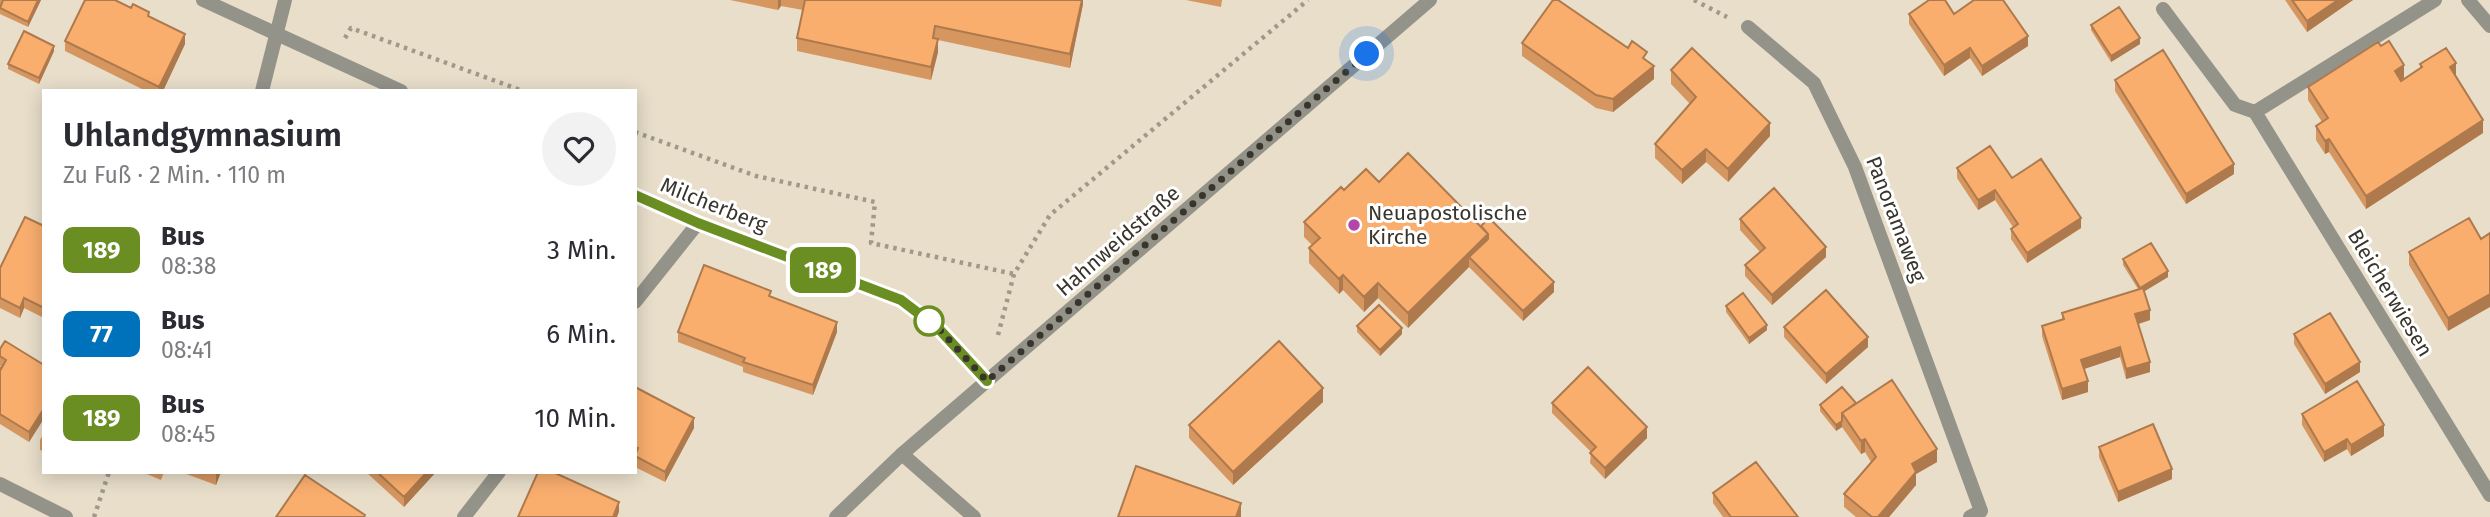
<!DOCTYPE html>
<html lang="de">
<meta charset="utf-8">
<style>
:root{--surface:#fff;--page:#f2f2f3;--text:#2b2b33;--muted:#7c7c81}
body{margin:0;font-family:"Fira Sans",sans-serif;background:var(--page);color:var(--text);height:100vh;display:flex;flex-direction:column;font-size:26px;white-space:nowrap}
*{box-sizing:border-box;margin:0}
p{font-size:23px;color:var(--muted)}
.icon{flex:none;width:38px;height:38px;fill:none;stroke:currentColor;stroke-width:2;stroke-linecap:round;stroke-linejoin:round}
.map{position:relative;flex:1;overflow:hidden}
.sheet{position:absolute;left:42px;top:89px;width:595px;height:385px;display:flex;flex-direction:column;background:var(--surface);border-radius:0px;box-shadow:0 4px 18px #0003}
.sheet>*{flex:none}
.badge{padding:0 14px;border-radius:10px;font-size:24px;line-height:46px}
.you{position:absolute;width:35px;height:35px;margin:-18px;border:5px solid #fff;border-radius:50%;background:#1a73e8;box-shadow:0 0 0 10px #1a73e833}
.map>.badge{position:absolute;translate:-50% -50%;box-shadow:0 0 0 4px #fff}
.round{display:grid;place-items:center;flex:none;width:74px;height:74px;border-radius:37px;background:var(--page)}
.overview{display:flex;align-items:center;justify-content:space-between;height:119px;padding:0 21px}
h1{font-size:33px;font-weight:600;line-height:52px}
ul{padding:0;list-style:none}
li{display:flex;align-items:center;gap:21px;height:84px;padding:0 21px}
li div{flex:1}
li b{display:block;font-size:26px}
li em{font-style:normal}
li .badge{min-width:77px;font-weight:700;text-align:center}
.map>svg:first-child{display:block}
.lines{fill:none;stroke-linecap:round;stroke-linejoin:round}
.path{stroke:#a09889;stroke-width:4.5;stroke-dasharray:3.5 5;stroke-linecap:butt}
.minor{stroke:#93938a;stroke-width:14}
.tertiary{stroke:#93938a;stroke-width:14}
.wall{fill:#d6965f}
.shaded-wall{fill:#ae7a4d}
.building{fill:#f9ae6e;stroke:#ae7a4d;stroke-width:2}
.line-casing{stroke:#fff;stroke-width:16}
.line{stroke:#6b8e23;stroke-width:10}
.walk{stroke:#39352d;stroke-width:7;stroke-dasharray:0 12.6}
.poi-dot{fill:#b347a8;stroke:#fff;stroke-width:2.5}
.stop-dot{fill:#fff;stroke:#6b8e23;stroke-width:3.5}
.labels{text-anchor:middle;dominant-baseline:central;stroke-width:6;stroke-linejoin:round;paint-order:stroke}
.street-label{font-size:21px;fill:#39352d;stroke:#fff}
.poi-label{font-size:21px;fill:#39352d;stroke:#fff;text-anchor:start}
</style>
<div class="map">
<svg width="2490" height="517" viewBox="0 0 2490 517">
<rect width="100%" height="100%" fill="#e8deca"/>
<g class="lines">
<path class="path" d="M1694,0L1727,17
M345,38L351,28L523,91
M635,132L756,176L875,202L871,243L1014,274
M998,335L1014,274L1050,215L1308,0
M94,517L109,472"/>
<path class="minor" d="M2435,0L2255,112L2490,495
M2468,0L2490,26
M2163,9L2235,105L2255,112
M1748,27L1814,83L1855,167L1981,511L1970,517
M262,91L285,0
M635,302L698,223
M902,454L974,517
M0,484L66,517
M464,517L499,472"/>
<path class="tertiary" d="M203,0L401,91
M635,195L698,223L901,300L939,329L987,381
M836,517L902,454L1430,0"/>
</g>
<path class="wall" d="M0,0H41L28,27L0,14Z
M730,0H1083V4L1070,68L938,40V52L931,80L797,51V38L803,10L781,6L778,10Z
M1186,0H1222L1221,7Z
M2285,0H2353L2307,32Z
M1909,14H1954L2028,46L1982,76L1970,58L1944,76L1909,24Z
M149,17L185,44L163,91H146L65,51V41Z
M2091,25L2140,44L2111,62L2091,30Z
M1522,43L1654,79L1613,112L1596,108L1522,56Z
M54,51L39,84L8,69V64Z
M2420,64L2455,77L2483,133L2366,209L2329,152L2325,154L2316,140V126L2322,122L2308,100V87L2404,78L2401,81L2420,69Z
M1671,70L1770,136L1728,182L1706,162L1682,184L1655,158V144L1690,104L1671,84Z
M2115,80L2234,174L2186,204L2115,91Z
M1957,168L2012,178L2081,228L2027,263L2011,239V229L2013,227L1995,200L1978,210L1957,178Z
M1379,182L1481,226L1554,292L1523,321L1469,267L1408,328L1378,298L1364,312L1343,290L1339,294L1309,263V248L1312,245L1304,237V222L1344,190Z
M2469,218L2448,331L2409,265V252Z
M1740,219L1826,257L1772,305L1745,276V265L1760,252L1740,230Z
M44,226V318L24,308L20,318L0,308V268Z
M2123,259L2168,277L2144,291L2150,320L2138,324L2150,372L2126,379L2120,357L2084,369L2088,392L2062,400L2042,336V326L2062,320V313L2138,289L2123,265Z
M771,297L837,332L813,395L743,372V367L678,342V332Z
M1726,306L1767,330L1749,344L1726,312Z
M1357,326L1402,334L1380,356L1357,332Z
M1784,327L1868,347L1826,384L1784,337Z
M2294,334L2360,372L2325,394L2294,344Z
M0,349L44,365V421L43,420L29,442L0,424V368L1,369L2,367L0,366Z
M635,387L694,428L665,482L635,467Z
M1323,402L1233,485L1189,438V425Z
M1552,403L1647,438L1605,479L1590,463L1591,452L1552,413Z
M1856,403L1937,462L1916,474V485L1889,517H1856L1844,507V494L1871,462L1865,452L1861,454L1842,427L1836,431L1820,411V405Z
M2302,414L2384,436L2351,456L2347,449L2324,462L2302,425Z
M44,433V451L40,450V440Z
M2099,447L2172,479L2118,502L2099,457Z
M142,472H164L161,480Z
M181,472H221L216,485Z
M366,472H436L404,507Z
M1713,493L1798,517H1723L1713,503Z"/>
<path class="shaded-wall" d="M38,0H41L28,27V22Z
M778,0H781V6L778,10Z
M1082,0H1083V4L1070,68V54Z
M2338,0H2353L2307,32V21Z
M185,34V44L163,91H159V87Z
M2028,36V46L1982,76V66Z
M2140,38V44L2111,62V56Z
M938,39V52L931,80V67Z
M54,46V51L39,84V78Z
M1970,48V58L1944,76V65Z
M2456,63V76L2450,67Z
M2404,65V78L2395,84V71Z
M1654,66V79L1613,112V99Z
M2483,120V133L2366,209V196Z
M1770,123V136L1728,182V169Z
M2329,139V152L2325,154V141Z
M1706,149V162L1682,184V170Z
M2234,164V174L2186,204V194Z
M1995,190V200L1978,210V200Z
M2081,218V228L2027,263V253Z
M1488,234V249L1469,257V267L1408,328V313Z
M1826,247V257L1772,305V295Z
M2168,271V277L2140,294V288Z
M1343,275V290L1339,294V279Z
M1554,282V292L1523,321V311Z
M1378,283V298L1364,312V297Z
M2490,294V307L2448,331V318Z
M24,298V308L20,318V308Z
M2150,310V320L2135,325V314Z
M837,322V332L813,395V385Z
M1767,325V330L1749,344V338Z
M1402,328V334L1380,356V350Z
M1868,337V347L1826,384V374Z
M2120,347V357L2081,370V360Z
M2150,362V372L2126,379V369Z
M2360,362V372L2325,394V384Z
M2088,381V392L2062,400V389Z
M1323,388V402L1233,485V472Z
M43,410V420L29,442V432Z
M694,418V428L665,482V472Z
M1842,421V427L1836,431V425Z
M2384,425V436L2351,456V445Z
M1647,427V438L1605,479V468Z
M1865,439V452L1861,454V441Z
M2347,439V449L2324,462V452Z
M1937,449V462L1916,474V485L1889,517H1878L1912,464Z
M2172,469V479L2118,502V492Z
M217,472H221L216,485V475Z
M427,472H436L404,507V497Z
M619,502V512L617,517H613Z
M1241,503V517H1236Z"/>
<path class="building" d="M3,0H38L28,22L0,8Z
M85,0H115L131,8L133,4L149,12L148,16L185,34L159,87L65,41Z
M805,0H1082L1070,54L935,26L933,38L938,39L931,67L797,38Z
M1553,0H1558L1628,48L1632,41L1647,52L1643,58L1654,66L1613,99L1596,95L1522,43Z
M1929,0H1945L1954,14L1974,0H2003L2028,36L1982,66L1970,48L1944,65L1909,14Z
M2292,0H2338L2307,21Z
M2119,7L2140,38L2111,56L2091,25Z
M24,31L54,46L39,78L8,64Z
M2389,41L2404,65L2395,71L2401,81L2422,67L2420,64L2446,48L2456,63L2450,67L2483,120L2366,196L2329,139L2325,141L2316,126L2328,118L2308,87L2378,42L2381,46Z
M1692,48L1770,123L1728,169L1706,149L1682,170L1655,144L1696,97L1671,70Z
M2163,50L2234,164L2186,194L2115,80Z
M1990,146L2012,178L2041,159L2081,218L2027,253L2011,229L2018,224L1995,190L1978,200L1957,168Z
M1408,153L1488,234L1408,313L1378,283L1364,297L1343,275L1339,279L1309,248L1320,238L1304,222L1341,187L1344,190L1366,169L1379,182Z
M1774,188L1826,247L1772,295L1745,265L1765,248L1740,219Z
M25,217L44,226V308L24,298L20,308L0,298V268Z
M1489,218L1554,282L1523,311L1469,257L1488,239V234L1481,226Z
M2469,218L2481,239L2490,233V294L2448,318L2409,252Z
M2151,243L2168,271L2140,288L2123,259Z
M704,265L771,291L769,296L837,322L813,385L743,362L745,358L678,332Z
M2143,288L2150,310L2135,314L2150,362L2126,369L2120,347L2081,360L2088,381L2062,389L2042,326L2064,319L2062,313Z
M1826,290L1868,337L1826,374L1784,327Z
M1743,293L1767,325L1749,338L1726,306Z
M1379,305L1402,328L1380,350L1357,326Z
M2330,313L2360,362L2325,384L2294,334Z
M5,341L44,365V411L43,410L29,432L0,414V368L1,369L6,360L0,356V349Z
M1279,341L1323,388L1233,472L1189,425Z
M1588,367L1647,427L1605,468L1590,453L1596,447L1552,403Z
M1892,380L1937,449L1912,464L1916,472L1878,517H1872L1844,494L1876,457L1865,439L1861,441L1842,413Z
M2357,381L2384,425L2351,445L2347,439L2324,452L2302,414Z
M635,387L694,418L665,472L635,456L638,448L635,447Z
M1842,387L1856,403L1842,413V421L1836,425L1820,405Z
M2153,424L2172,469L2118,492L2099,447Z
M1756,462L1798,517H1731L1713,493Z
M1136,466L1241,503L1236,517H1118Z
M377,472H427L404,497Z
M538,472H553L619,502L613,517H518Z
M305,475L365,515L364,517H276Z"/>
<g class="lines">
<g class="line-casing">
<path id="line" d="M635,195L698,223L901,300L939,329L987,381"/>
</g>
<use href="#line" class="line"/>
<path class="walk" d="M929,321L920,314L939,329L987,381L1367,54"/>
</g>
<circle class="poi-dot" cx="1354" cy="225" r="7"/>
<circle class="stop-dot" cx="929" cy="321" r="14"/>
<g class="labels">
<g class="street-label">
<text transform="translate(714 205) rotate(22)">Milcherberg</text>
<text transform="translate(1896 219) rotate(69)">Panoramaweg</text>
<text transform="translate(1118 241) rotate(-41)">Hahnweidstraße</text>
<text transform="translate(2390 293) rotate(59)">Bleicherwiesen</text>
</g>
<g class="poi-label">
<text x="1368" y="213">Neuapostolische<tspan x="1368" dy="24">Kirche</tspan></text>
</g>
</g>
</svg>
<div class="you" style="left:1367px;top:54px"></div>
<b class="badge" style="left:823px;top:270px;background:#6b8e23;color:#fff">189</b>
<section class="sheet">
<div class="overview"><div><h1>Uhlandgymnasium</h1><p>Zu Fuß · 2 Min. · 110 m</p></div><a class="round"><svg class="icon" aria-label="heart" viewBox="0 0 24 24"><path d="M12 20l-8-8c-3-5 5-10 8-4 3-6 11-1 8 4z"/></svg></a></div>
<ul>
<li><span class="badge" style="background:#6b8e23;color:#fff">189</span><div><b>Bus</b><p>08:38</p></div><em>3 Min.</em></li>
<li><span class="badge" style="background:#0072bc;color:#fff">77</span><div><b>Bus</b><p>08:41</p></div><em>6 Min.</em></li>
<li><span class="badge" style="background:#6b8e23;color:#fff">189</span><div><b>Bus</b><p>08:45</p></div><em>10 Min.</em></li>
</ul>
</section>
</div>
